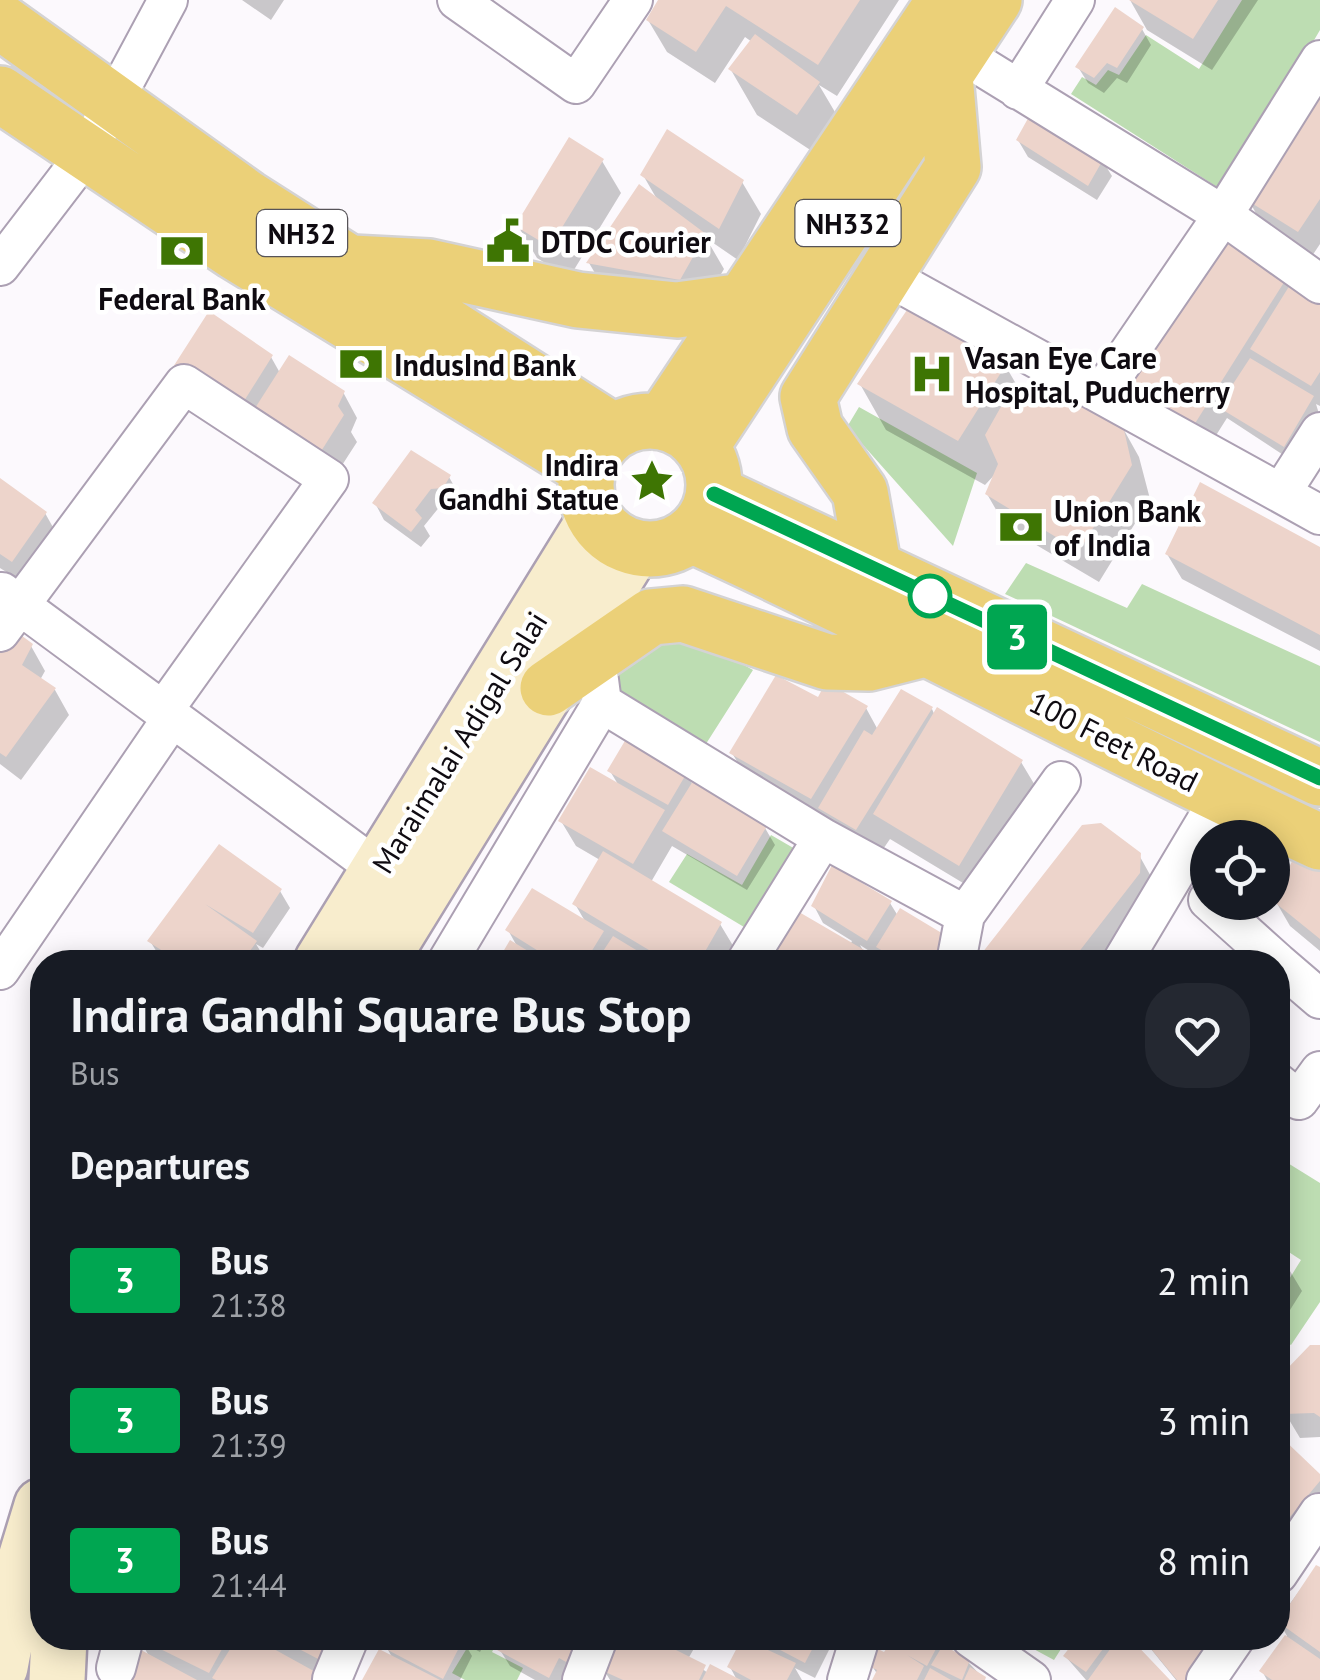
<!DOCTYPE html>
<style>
:root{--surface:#171b24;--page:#242831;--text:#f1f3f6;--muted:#9ea1a6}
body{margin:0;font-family:"PT Sans",sans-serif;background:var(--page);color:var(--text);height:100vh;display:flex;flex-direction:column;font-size:38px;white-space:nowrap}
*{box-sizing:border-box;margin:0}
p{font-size:32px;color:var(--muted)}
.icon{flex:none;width:55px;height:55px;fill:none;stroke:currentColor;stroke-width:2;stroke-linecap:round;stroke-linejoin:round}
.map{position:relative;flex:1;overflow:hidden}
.details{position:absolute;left:30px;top:950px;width:1260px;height:700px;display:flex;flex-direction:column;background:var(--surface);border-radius:40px;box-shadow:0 5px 25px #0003}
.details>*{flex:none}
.badge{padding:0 20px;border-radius:8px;font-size:35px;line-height:65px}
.controls{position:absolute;left:1190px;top:820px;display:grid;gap:20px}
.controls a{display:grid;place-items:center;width:100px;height:100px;border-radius:50%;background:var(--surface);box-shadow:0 5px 25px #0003;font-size:50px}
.map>.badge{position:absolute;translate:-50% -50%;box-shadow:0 0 0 5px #fff}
h2{padding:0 40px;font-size:38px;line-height:90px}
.round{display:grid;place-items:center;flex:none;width:105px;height:105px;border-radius:40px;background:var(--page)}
.headline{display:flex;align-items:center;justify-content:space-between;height:170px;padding:0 40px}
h1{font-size:48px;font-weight:600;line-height:75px}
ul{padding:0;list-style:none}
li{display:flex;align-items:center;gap:30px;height:140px;padding:0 40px}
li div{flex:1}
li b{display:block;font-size:38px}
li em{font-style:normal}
li .badge{min-width:110px;font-weight:700;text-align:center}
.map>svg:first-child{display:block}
.green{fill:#bdddb2}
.shadow{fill:#0003}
.building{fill:#edd4cb}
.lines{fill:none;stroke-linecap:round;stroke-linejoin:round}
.minor-casing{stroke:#aca0b3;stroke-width:42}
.secondary-casing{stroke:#aca0b3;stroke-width:60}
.trunk-casing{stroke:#d4d3d4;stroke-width:60}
.minor{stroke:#fff;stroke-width:38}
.secondary{stroke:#f8edcd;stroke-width:55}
.trunk{stroke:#ebd078;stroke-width:55}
.line-casing{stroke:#fff;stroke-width:22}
.line{stroke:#00a651;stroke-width:15}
.stop-dot{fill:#fff;stroke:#00a651;stroke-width:5}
.labels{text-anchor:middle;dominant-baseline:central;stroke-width:9;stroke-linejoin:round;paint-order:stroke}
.shield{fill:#fff;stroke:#575458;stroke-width:2.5}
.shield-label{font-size:28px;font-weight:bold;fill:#0f0b11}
.poi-label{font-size:30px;font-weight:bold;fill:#0f0b11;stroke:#fff;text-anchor:start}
.street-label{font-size:30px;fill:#0f0b11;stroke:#fff}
</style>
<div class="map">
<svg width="1320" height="1680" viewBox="0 0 1320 1680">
<rect width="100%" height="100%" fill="#fcf9fd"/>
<path class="green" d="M1242,0H1320V30L1225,192L1071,94L1082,77L1096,85L1108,70L1119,75L1146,35L1199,69Z
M859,407L977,473L953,546L847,427Z
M1026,563L1127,608L1142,584L1320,666V742L1005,594Z
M683,631L753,670L704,747L615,694L618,667Z
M771,835L802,853L754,933L669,882L687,854L742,885Z
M1278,1157L1320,1183V1302L1291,1345L1278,1338V1297L1301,1260L1278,1245Z
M473,1638H499L492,1652L523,1668L517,1680H465L452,1673Z
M1013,1638H1068L1054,1660Z"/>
<path class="shadow" d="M242,0H284L271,20Z
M661,0H899L837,96L819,85L845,129L824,159L757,115L731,70L752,42L745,37L715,83L667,52L648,20Z
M1130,0H1258L1212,70L1147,30Z
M1142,29L1151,45L1127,83L1117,78L1104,93L1088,83L1078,67Z
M1320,93V244L1312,256L1262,224L1248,199Z
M1018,140L1102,160L1112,176L1097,200L1028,157Z
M602,161L621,193L569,278L537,258L518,226Z
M643,175L742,182L761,214L738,260L706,238L724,269L699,312L608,295L589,263L658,201Z
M1224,239L1320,300V406L1316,404L1320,417L1294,462L1227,418L1208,448L1146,407L1132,382Z
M271,357L280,373L343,392L357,418L351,432L357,442L328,487L185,383Z
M1005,365L1019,389L1120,423L1139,457L1150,499L1099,582L1006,527L987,494L998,471L985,485L886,430L860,384Z
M449,477L458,493L452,504L441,505L424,526L430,536L421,547L384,520L375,503Z
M0,481L45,513L59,538L27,585L0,568Z
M1320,549V651L1182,579L1167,554Z
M31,646L45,671L40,680L55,690L69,715L21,780L0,764V653Z
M819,700L866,708L878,730L932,709L935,716L1021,762L1036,787L973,889L890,839L875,861L747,778L732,753Z
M610,771L686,773L692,783L765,828L775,845L747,890L672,846L651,882L720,924L735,949L727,962H499L510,943L518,948L508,930L586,923L575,904L600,860L576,846L561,821L619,786Z
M219,848L280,891L290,908L263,948L256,944L267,962H163L150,941Z
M1139,855L1158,889L1114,962H978Z
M1320,871V951L1290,926L1275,900Z
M890,903L898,916L955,962H888L881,950L877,956L860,945L869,962H782L777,954L850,945L852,941L823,923L814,906Z
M1278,1120L1286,1150L1278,1161Z
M1278,1260L1287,1266L1302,1291L1278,1329Z
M1320,1348V1437L1300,1438L1285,1413Z
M1278,1437L1320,1477V1522L1278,1543Z
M1316,1568L1320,1570V1680H1267L1262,1671L1287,1636L1278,1620Z
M139,1638H252L266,1647L260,1638H360L339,1680H130L150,1658Z
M391,1638H487L480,1652L465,1644L472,1656L460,1680H365L393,1659L387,1648Z
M507,1638H583L565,1680H535L510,1666L500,1650Z
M620,1638H700L688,1659L708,1673L735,1680H610L604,1670Z
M748,1638H829L832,1644L815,1678L795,1668L802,1680H737L730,1667L744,1639L751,1643Z
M889,1638H927L942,1652L968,1662L985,1680H875L878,1675L872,1666L889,1649L885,1642Z
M1080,1638H1134L1130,1641L1167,1680H1086L1066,1657Z
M1142,1638H1196L1215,1658L1219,1680H1176Z"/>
<path class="building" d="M658,0H860L818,65L726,6L696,52L646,20Z
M1129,0H1218L1193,39Z
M1115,7L1144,27L1117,68L1107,63L1094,78L1075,67Z
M755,34L820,82L797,115L728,69Z
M1320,86V199L1298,232L1245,199Z
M1031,113L1104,158L1088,186L1016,140Z
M667,129L744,180L719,229L640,175Z
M569,137L604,159L550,247L515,226Z
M639,184L706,234L680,280L586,263Z
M1223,235L1288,276L1194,425L1129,382Z
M1293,280L1320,297V372L1311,386L1250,349Z
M911,304L1007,363L958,441L857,384Z
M209,311L273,355L239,409L173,367Z
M289,355L345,391L338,406L344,415L313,464L248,419Z
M1250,358L1314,396L1284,447L1218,407Z
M1051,376L1122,421L1132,465L1079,551L985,494L998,464L985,435L1011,389Z
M411,450L451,475L443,488L431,489L415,510L422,518L411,532L372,503Z
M0,478L47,512L12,562L0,554Z
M1200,482L1320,547V635L1165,554Z
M14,630L33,644L22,665L56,688L6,757L0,753V649Z
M776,675L818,697L826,682L868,706L811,799L729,753Z
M901,689L933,707L856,830L818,808L864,730L872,735Z
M937,707L1023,760L959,866L873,814Z
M629,734L688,771L668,805L607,771Z
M590,767L665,810L633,864L558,821Z
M693,781L767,826L737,876L662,831Z
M1101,823L1141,853L1140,873L1071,962H975L1082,825Z
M219,844L282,889L253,933L205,904L257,941L242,962H180L147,941Z
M603,851L722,922L699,962H669L572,904Z
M1294,857L1320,868V939L1273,901Z
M832,865L892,901L867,941L811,906Z
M532,888L604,931L585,962H556L505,930Z
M900,908L950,938L937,962H902L876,947Z
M799,912L866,951L859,962H788L774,954Z
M613,936L656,962H596Z
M510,940L546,962H497Z
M1278,1257L1289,1264L1278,1283Z
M1310,1345H1320V1417L1314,1413L1283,1414V1373Z
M1278,1434L1320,1474V1481L1278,1531Z
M1316,1565L1320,1567V1652L1278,1622Z
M1285,1635L1320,1659V1680H1272L1259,1671Z
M138,1638H228L209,1673Z
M237,1638H254L330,1680H216L212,1678Z
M278,1638H334L322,1661Z
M390,1638H464L443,1679L384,1648Z
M504,1638H569L577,1642L566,1662L559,1658L549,1678L497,1650Z
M617,1638H652L706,1665L699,1680H623L601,1670Z
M657,1638H682L677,1647Z
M742,1638L796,1663L787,1680H751L727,1667Z
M757,1638H818L805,1663Z
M885,1638H936L939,1643L927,1666L907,1655L924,1666L917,1680H872L877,1670L869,1666L878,1649L884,1652L889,1645L882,1642Z
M1077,1638H1111L1086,1672L1063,1656Z
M1118,1638H1130L1170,1680H1088Z
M1142,1638H1199L1217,1656L1196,1680H1177Z
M943,1645L970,1660L962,1680L931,1665Z
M379,1649L440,1680H362Z
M141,1650L197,1680H128Z
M710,1664L741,1680H702Z
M970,1667L986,1677L985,1680H964Z
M930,1668L951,1680H924Z"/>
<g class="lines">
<g class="minor-casing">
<path id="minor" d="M457,0L576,84L633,0
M960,53L1223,215L1320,284
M1018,90L1075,0
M0,266L85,155L168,0
M885,275L1320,515
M1102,392L1223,215L1320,60
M1281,493L1320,432
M2,592L379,870
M0,632L184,384L329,479L163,711
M602,703L823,838L965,915L1061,781
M1208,900L1277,962
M447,962L602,703L599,680
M746,962L823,838
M956,962L965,915
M1127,962L1123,960L1221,796
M1278,963L1320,999
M0,970L172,718
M1278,1083L1299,1100L1320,1071
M1278,1574L1319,1513
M971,1638L1031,1680
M116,1668L124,1638
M332,1679L349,1638
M582,1680L598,1638
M847,1680L860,1638
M1206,1680L1235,1638"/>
</g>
<g class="secondary-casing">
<path id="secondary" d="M322,962L595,520
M379,962L634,548
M0,1667L11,1608L42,1506
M57,1680L59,1638"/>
</g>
<g class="trunk-casing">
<path id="trunk" d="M0,21L247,198L614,432
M0,94L235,252L588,469
M352,263L429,267L578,300L677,310L744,301
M586 485a64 64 0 1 1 128 0a64 64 0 1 1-128 0Z
M663,422L945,0
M701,446L994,0
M715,494L1320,778
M692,535C904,632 1108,744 1320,842
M874,570L860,492L815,428L808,397L953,167L945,76
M548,688L651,617L683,614L827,662L869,663L932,647"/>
</g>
<use href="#minor" class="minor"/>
<use href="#secondary" class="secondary"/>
<use href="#trunk" class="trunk"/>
</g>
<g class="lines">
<g class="line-casing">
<path id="line" d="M714,494L1320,778"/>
</g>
<use href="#line" class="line"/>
</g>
<defs>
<g id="civic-bare" transform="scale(3.45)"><path d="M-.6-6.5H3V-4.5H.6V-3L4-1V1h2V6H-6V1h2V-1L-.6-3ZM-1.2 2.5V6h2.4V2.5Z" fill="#3e7503" stroke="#fff" stroke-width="2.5" paint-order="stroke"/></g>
<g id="bank-bare" transform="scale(3.45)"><path d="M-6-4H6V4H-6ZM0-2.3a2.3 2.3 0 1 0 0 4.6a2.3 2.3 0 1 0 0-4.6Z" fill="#3e7503" stroke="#fff" stroke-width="2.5" paint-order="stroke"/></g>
<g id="hospital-bare" transform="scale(3.45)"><path d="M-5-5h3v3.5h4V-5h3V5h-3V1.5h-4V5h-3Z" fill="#3e7503" stroke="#fff" stroke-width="2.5" paint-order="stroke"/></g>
<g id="sight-bare" transform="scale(3.45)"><path d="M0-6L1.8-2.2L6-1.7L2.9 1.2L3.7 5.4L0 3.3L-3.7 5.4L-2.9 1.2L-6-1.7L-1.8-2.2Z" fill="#3e7503" stroke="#fff" stroke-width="2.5" paint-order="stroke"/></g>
</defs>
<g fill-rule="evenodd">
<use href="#civic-bare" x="508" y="241"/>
<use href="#bank-bare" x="182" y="251"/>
<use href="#bank-bare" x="361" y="364"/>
<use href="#hospital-bare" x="932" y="374"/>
<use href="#sight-bare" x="652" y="481"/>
<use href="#bank-bare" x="1021" y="527"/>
</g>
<circle class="stop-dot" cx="930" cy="596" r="20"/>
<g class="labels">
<g class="shield">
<rect x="795.5" y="200" width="105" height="46" rx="8"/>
<rect x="257" y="210" width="90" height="46" rx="8"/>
</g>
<g class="shield-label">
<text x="848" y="223">NH332</text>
<text x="302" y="233">NH32</text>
</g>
<g class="poi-label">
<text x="541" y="241">DTDC Courier</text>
<text x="182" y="298" text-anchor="middle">Federal Bank</text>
<text x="965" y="357">Vasan Eye Care<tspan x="965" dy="34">Hospital, Puducherry</tspan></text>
<text x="394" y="364">IndusInd Bank</text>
<text x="619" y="464" text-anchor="end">Indira<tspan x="619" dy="34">Gandhi Statue</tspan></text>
<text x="1054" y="510">Union Bank<tspan x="1054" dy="34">of India</tspan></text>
</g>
<g class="street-label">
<text transform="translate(1114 741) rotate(27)">100 Feet Road</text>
<text transform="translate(459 742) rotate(-58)">Maraimalai Adigal Salai</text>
</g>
</g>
</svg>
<div class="controls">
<a><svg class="icon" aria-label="locate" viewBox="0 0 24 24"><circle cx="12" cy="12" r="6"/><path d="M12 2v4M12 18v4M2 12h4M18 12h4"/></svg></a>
</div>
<b class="badge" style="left:1017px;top:637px;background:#00a651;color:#fff">3</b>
<section class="details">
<div class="headline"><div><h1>Indira Gandhi Square Bus Stop</h1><p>Bus</p></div><a class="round"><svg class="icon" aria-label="heart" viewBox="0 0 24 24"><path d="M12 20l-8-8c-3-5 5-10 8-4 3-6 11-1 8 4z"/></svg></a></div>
<h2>Departures</h2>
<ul>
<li><span class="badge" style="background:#00a651;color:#fff">3</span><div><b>Bus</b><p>21:38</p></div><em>2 min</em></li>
<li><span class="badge" style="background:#00a651;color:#fff">3</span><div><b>Bus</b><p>21:39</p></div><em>3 min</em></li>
<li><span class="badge" style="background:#00a651;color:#fff">3</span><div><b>Bus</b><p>21:44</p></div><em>8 min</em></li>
</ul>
</section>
</div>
